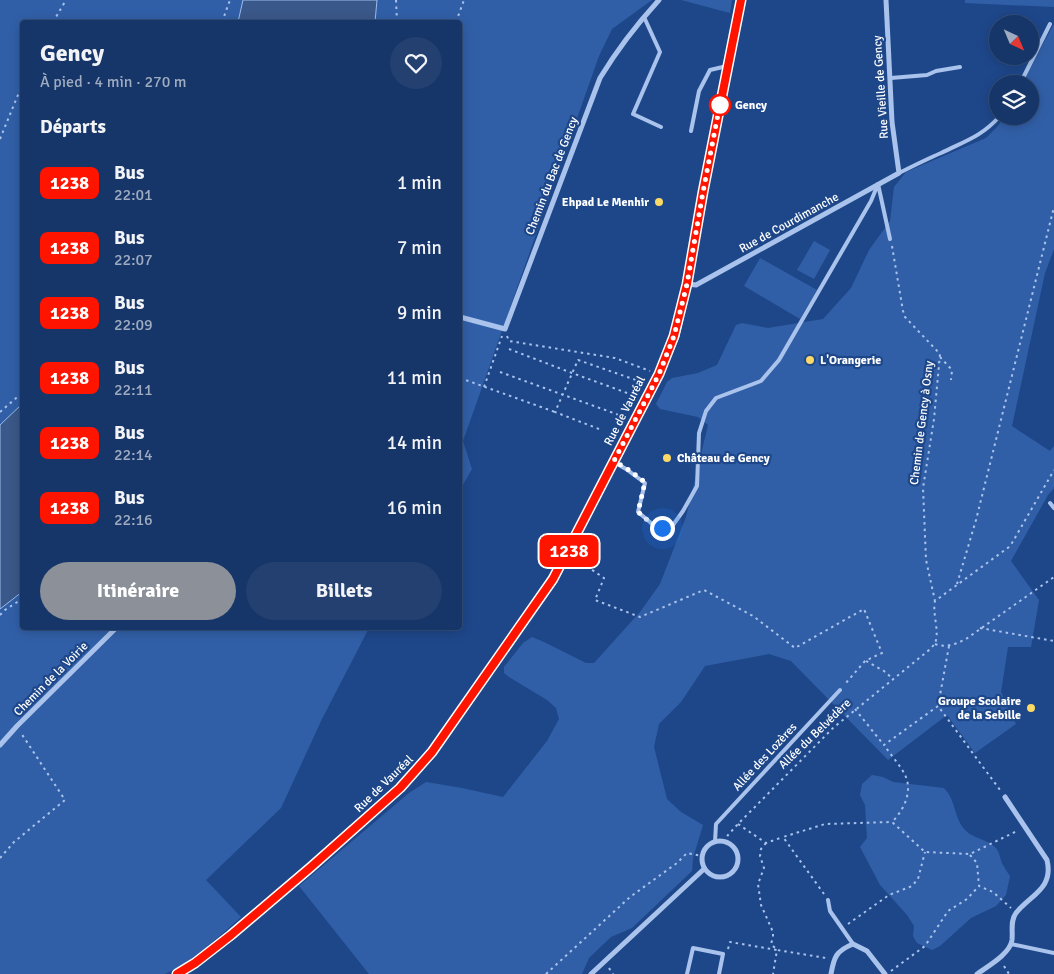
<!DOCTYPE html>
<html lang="fr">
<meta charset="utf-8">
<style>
:root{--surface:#163568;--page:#234071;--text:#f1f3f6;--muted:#9eabc0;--line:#35507c;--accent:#8c9099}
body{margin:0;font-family:Signika,sans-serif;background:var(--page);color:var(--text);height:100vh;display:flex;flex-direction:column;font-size:19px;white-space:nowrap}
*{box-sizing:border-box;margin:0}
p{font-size:16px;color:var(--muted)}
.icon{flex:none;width:28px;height:28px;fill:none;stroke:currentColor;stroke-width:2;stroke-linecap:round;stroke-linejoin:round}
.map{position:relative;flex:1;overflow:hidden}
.panel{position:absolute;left:20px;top:20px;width:442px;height:610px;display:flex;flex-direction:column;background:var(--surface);border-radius:5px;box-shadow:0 2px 12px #0003,0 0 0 1px var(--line)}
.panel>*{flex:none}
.badge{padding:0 10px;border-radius:8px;font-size:18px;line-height:32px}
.needle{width:32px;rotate:136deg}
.controls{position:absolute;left:989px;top:15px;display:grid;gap:10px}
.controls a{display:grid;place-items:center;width:50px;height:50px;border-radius:50%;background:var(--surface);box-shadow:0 2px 12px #0003,0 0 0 1px var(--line);font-size:25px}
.you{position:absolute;width:25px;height:25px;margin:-12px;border:4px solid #fff;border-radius:50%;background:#1a73e8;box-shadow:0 0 0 8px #1a73e833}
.map>.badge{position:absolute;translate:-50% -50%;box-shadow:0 0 0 2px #fff}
h2{padding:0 20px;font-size:19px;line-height:45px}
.round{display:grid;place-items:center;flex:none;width:52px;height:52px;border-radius:26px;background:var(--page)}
.summary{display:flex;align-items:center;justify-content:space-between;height:85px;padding:0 20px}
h1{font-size:24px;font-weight:700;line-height:38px}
.button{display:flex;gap:10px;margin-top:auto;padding:10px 20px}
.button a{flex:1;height:58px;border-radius:30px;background:var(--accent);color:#fff;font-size:20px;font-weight:700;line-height:58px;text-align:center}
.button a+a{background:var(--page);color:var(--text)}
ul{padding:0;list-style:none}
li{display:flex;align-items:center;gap:15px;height:65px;padding:0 20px}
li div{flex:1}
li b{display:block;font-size:19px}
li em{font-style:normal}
li .badge{min-width:55px;font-weight:700;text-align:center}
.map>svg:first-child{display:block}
.green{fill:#315fa7}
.water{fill:#3a5889;stroke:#9cbded}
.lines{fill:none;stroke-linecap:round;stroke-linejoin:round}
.path{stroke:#a9c3ec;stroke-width:2;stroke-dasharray:2.5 4;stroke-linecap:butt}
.service{stroke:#a9c3ec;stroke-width:4}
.minor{stroke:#a9c3ec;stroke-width:5}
.tertiary{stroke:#a9c3ec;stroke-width:9}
.line-casing{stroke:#fff;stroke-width:11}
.line{stroke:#ff1400;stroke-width:8}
.walk{stroke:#fff;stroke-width:5;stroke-dasharray:0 9}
.stop-dot{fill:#fff;stroke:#ff1400;stroke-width:2.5}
.poi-dot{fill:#fbd967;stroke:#1e478a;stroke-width:2}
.labels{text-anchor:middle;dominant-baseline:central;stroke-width:4.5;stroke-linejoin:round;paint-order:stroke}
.street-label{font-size:12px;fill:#fff;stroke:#1e478a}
.stop-label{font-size:12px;font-weight:bold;fill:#fff;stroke:#1e478a;text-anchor:start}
.poi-label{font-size:12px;font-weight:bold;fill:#fff;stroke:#1e478a;text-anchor:end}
</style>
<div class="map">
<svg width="1054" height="974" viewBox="0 0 1054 974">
<rect width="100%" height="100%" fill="#1e478a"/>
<path class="green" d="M0,0H243L238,22H22V404L0,425Z
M377,0H652L612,29L599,56L463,441L472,469L460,490V22H375Z
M681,0H732L730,13Z
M965,0H1054V7L965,3Z
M1054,24V249L1045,273L1012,426L1050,451L1054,446V488L1048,495L1011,561L1039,600L1031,647H1008L1001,692L1016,724L975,753L947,715L888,760L791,661L769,654L705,666L681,702L659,724L654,747L667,799L681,812L703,825L693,858L692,871L632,928L611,937L589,958L582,974H369L299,886L409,793L426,782L462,788L503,797L547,741L559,719L556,708L547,700L509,677L504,673V667L523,643L532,637L544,642L586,663H594L640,612L660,584L686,517L708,425L698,417L660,409L656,404L667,382L672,378L698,373L717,365L736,325L742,323L768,328L823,319L851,288L869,250L890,221L894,187L906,172L986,138L997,127L1005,116H1030V84H1022L1028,70Z
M814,241L830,250L814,279L797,270Z
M760,258L817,290L800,319L744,286Z
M22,592V628H369L322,719L281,808L206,880L241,917C217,938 194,961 165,974H0V609Z
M872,775L883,777L893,782L944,788C957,802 953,816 965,830C973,839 988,839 996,848C999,851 1000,858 1002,863C1004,867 1007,872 1010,876L1006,895L996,906L971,918L940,946L932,950L917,943L913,936L914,926L907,915L880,885L860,847L867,838L865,805L860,795L862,784Z"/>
<path class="water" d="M243,0H377L375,22H238Z
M22,404V592L0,609V425Z"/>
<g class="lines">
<path class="path" d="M396,0L397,22
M53,22L66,0
M222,22L230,0
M456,22L464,0
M0,139L22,85
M892,246L903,311L905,317L940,354L934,419L923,488L926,560L935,601
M507,336L509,341L615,358L650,371
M509,349L572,373L630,394
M940,357L952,370L951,380
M500,372L619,415
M460,378L555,412
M484,387L502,336
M0,412L22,393
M599,429L555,412L578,360L636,380
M576,559L604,578L595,600L640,617L704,590L753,616L795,648L864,609L882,653L865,661L845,684
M957,584L976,520L1054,207
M0,615L5,610L22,599
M980,628L1054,641
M935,644C946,648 956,644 966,639L1054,577
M949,646L938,706L1000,790
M866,661L884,671L893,679
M938,706L884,745C890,754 900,765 905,775C913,791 904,810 892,822L925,852L970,854L1017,831
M855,709L883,744
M738,824L766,843L783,837
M724,842L728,835L738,824L833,728L923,655C927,652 932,648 935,643C940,632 932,613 935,601L1009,547L1012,543L1054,470
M766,843L761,849L760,856L764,868L758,884L761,905L773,932V937L771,944L777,950L826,958
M970,855L977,863L979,886L993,892L1011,908
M0,858L14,842L65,800L21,733
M824,894L783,837L825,824L892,822
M848,924L889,895L912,886L918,879L925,852
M728,949L730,942L777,950L773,974
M1004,966L1009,974
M609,968L613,974
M891,971L925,946L948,911L967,899L979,886
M546,974L630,897L677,863L687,853L702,856"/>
<path class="service" d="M644,17L660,52L633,114L661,127
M891,78L927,75L936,71L960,67
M1020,84L1050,24
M691,131L699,91L710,70L727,66
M899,173C913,166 927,159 941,153C965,141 981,137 1000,116
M878,184L890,239
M614,462L626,469L645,483L638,512L651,523L662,528L673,525L683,511L697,486L699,433L706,411L716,398L761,381L779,360L871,201L878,184
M1050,503L1054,508
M715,842L716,824L840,690
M828,900L830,911L853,944
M1011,944L1054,953
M687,974L693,948L723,954L719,974"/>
<path class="minor" d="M687,284L696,285L899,173L892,122L886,0
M460,317L505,329L600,78C617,50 637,24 659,0
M0,745L17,726L116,628
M702 859a18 18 0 1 1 36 0a18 18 0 1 1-36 0Z
M591,974L704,869
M831,974C834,957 836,951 853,944L867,951L885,974
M977,974C988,966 1010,954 1012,940C1013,931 1010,921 1016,913C1030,895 1054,889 1047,860L1005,797"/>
<path class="tertiary" d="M177,974L195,963L231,935L311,867L400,788L432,752L553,579L659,374L675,336L687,284L703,192L741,0"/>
</g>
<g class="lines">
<g class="line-casing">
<path id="line" d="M177,974L195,963L231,935L311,867L400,788L432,752L553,579L659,374L674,336L687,284L703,192L741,0"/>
</g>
<use href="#line" class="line"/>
<path class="walk" d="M662,528L651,523L638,512L645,482L626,468L614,461L659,374L674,336L687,284L703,192L720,104V105"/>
</g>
<circle class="stop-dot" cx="720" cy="105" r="10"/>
<g class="poi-dot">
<circle cx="659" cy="202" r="5"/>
<circle cx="810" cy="360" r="5"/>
<circle cx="667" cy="458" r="5"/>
<circle cx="1031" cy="708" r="5"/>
</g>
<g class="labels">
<g class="street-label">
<text transform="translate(881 87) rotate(-94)">Rue Vieille de Gency</text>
<text transform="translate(552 176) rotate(-69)">Chemin du Bac de Gency</text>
<text transform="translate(789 223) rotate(-29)">Rue de Courdimanche</text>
<text transform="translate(625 411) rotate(-63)">Rue de Vauréal</text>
<text transform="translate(922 423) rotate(-83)">Chemin de Gency à Osny</text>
<text transform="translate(51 679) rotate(-45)">Chemin de la Voirie</text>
<text transform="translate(815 734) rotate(-44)">Allée du Belvédère</text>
<text transform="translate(765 757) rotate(-47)">Allée des Lozères</text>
<text transform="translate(384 784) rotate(-44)">Rue de Vauréal</text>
</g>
<g class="stop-label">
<text x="735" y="105">Gency</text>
</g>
<g class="poi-label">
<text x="649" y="202">Ehpad Le Menhir</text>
<text x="820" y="360" text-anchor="start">L'Orangerie</text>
<text x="677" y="458" text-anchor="start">Château de Gency</text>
<text x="1021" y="701">Groupe Scolaire<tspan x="1021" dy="14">de la Sebille</tspan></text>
</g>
</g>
</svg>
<div class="controls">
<a><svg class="needle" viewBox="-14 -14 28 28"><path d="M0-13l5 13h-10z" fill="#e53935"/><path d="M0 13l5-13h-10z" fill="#9eabc0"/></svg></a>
<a><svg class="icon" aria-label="layers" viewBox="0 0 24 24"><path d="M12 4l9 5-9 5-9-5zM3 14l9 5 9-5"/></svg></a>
</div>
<div class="you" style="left:662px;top:528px"></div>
<b class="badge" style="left:569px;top:551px;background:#ff1400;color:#fff">1238</b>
<section class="panel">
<div class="summary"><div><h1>Gency</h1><p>À pied · 4 min · 270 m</p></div><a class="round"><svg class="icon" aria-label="heart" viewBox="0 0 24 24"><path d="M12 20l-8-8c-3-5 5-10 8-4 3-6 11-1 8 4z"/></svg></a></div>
<h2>Départs</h2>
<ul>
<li><span class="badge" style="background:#ff1400;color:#fff">1238</span><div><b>Bus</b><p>22:01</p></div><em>1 min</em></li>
<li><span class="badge" style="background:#ff1400;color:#fff">1238</span><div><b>Bus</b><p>22:07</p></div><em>7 min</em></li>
<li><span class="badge" style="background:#ff1400;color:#fff">1238</span><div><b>Bus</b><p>22:09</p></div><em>9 min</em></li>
<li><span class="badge" style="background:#ff1400;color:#fff">1238</span><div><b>Bus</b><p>22:11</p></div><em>11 min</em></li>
<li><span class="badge" style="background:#ff1400;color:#fff">1238</span><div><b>Bus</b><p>22:14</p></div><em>14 min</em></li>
<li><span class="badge" style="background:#ff1400;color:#fff">1238</span><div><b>Bus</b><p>22:16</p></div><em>16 min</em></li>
</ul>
<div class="button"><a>Itinéraire</a><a>Billets</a></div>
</section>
</div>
